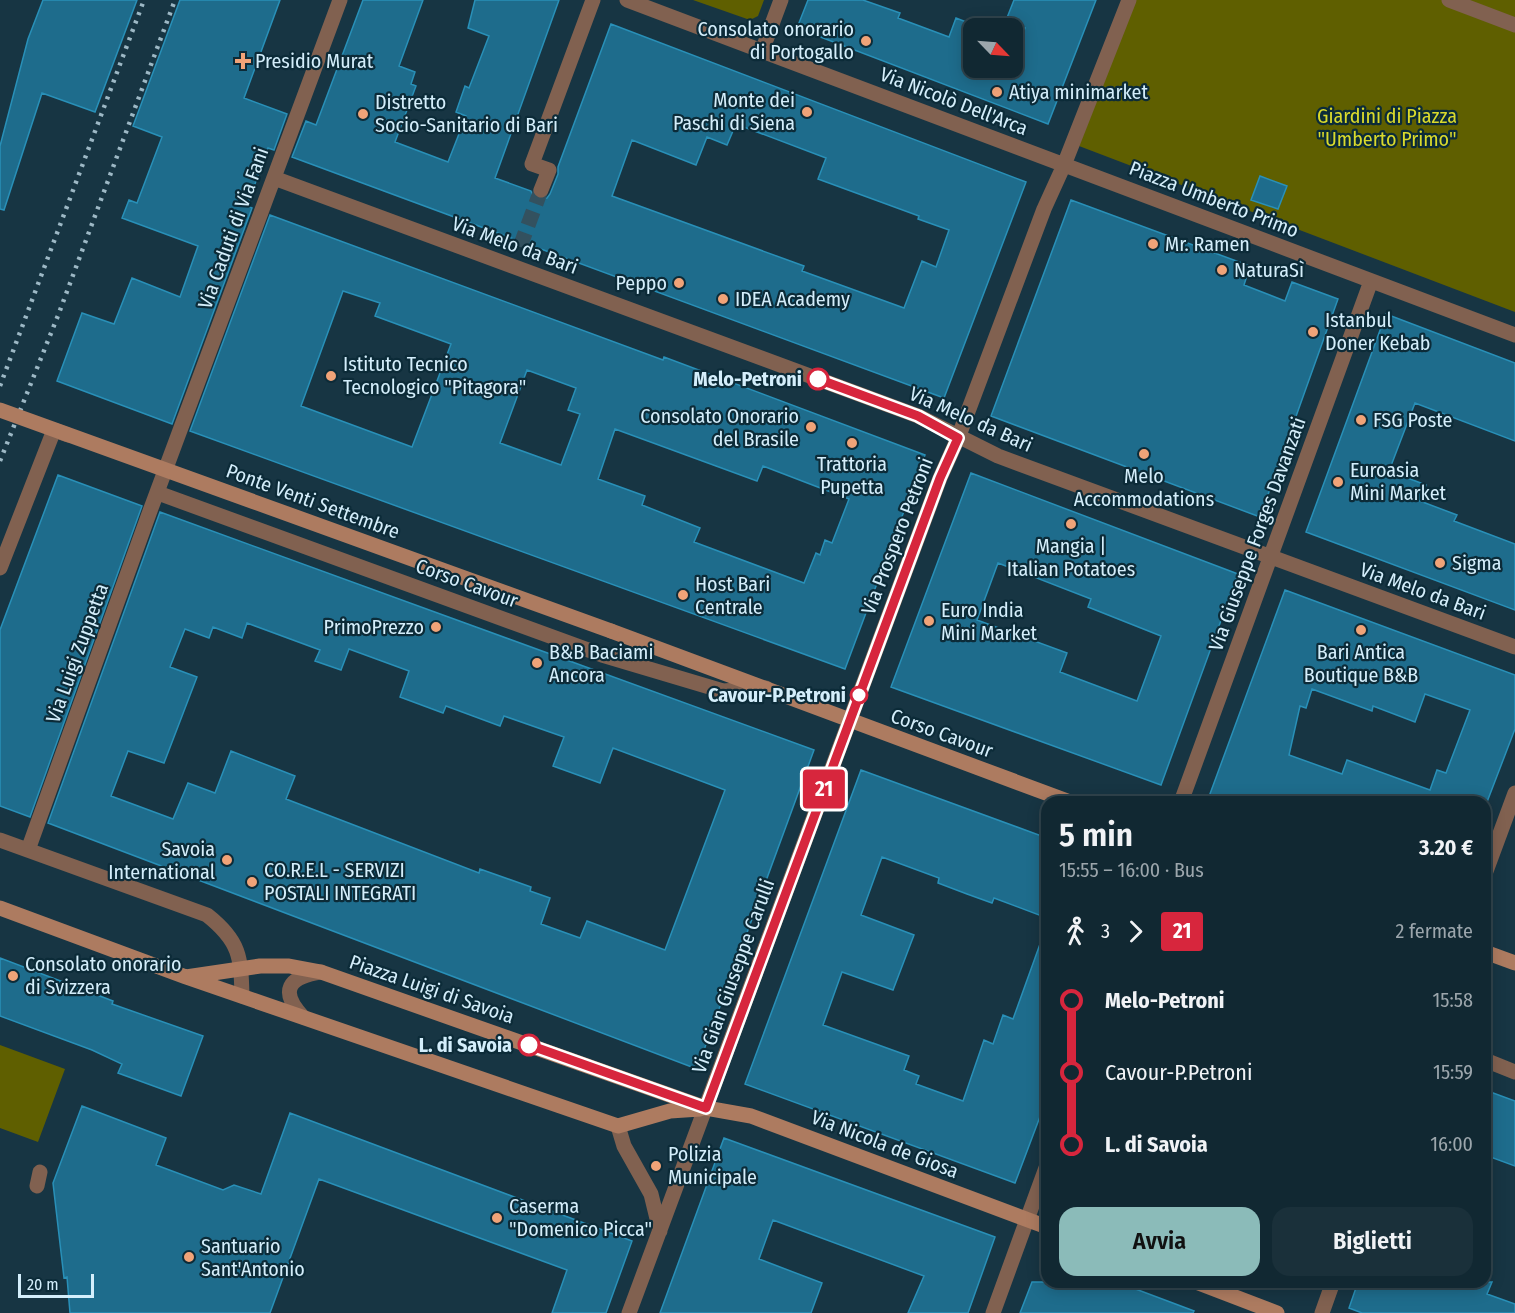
<!DOCTYPE html>
<html lang="it">
<meta charset="utf-8">
<style>
:root{--surface:#112832;--page:#1a303a;--text:#f1f3f6;--muted:#9ca6ac;--line:#30444d;--accent:#8bbbb9}
body{margin:0;font-family:"Fira Sans Condensed",sans-serif;background:var(--page);color:var(--text);height:100vh;display:flex;flex-direction:column;font-size:22px;white-space:nowrap}
*{box-sizing:border-box;margin:0}
p{font-size:20px;color:var(--muted)}
.icon{flex:none;width:33px;height:33px;fill:none;stroke:currentColor;stroke-width:2;stroke-linecap:round;stroke-linejoin:round}
.map{position:relative;flex:1;overflow:hidden}
.drawer{position:absolute;left:1041px;top:796px;width:450px;height:492px;display:flex;flex-direction:column;background:var(--surface);border-radius:18px;box-shadow:0 3px 15px #0003,0 0 0 2px var(--line)}
.drawer>*{flex:none}
.badge{padding:0 12px;border-radius:4px;font-size:21px;line-height:39px}
.needle{width:39px;rotate:115deg}
.fabs{position:absolute;left:963px;top:18px;display:grid;gap:12px}
.fabs a{display:grid;place-items:center;width:60px;height:60px;border-radius:12px;background:var(--surface);box-shadow:0 3px 15px #0003,0 0 0 2px var(--line);font-size:30px}
.scale{position:absolute;left:18px;bottom:15px;width:76px;box-sizing:border-box;padding-left:6px;border:3px solid #d4eefb;border-top:0;font-size:16px;line-height:21px;white-space:nowrap;color:#d4eefb;-webkit-text-stroke:4px #0c2b38;paint-order:stroke}
.map>.badge{position:absolute;translate:-50% -50%;box-shadow:0 0 0 3px #fff}
.legs{display:flex;align-items:center;gap:9px;height:66px;padding:0 18px;font-size:20px}
.legs p{margin-inline-start:auto}
.summary{display:flex;align-items:center;justify-content:space-between;height:102px;padding:0 18px}
h1{font-size:33px;font-weight:600;line-height:45px}
.action{display:flex;gap:12px;margin-top:auto;padding:12px 18px}
.action a{flex:1;height:69px;border-radius:18px;background:var(--accent);color:#111;font-size:24px;font-weight:600;line-height:69px;text-align:center}
.action a+a{background:var(--page);color:var(--text)}
ul{padding:0 18px;list-style:none}
li{display:flex;align-items:center;gap:21px;height:72px;font-size:22px}
li i{display:grid;place-items:center;width:9px;height:100%;margin:0 8px;background:currentColor}
li i::after{content:'';width:15px;height:15px;margin:-8px;border:4px solid;border-radius:50%;background:var(--surface)}
li p{margin-inline-start:auto}
li:first-child i{background:linear-gradient(#0000 50%,currentColor 0)}
li:last-child i{background:linear-gradient(currentColor 50%,#0000 0)}
.map>svg:first-child{display:block}
.green{fill:#5f5f00}
.building{fill:#1e6c8c;stroke:#2990b8;stroke-width:1.5;fill-rule:evenodd}
.lines{fill:none;stroke-linecap:round;stroke-linejoin:round}
.street-tunnel{stroke:#33515f;stroke-width:15;stroke-dasharray:15 8;stroke-linecap:butt}
.street{stroke:#816150;stroke-width:15}
.secondary{stroke:#ad7b60;stroke-width:15}
.rail{stroke:#9db8c5;stroke-width:4.5;stroke-dasharray:3 6;stroke-linecap:butt}
.secondary-bridge{stroke:#ad7b60;stroke-width:15}
.line-1-casing{stroke:#fff;stroke-width:14}
.line-1{stroke:#d7263d;stroke-width:9}
.poi-dot{fill:#f0a378;stroke:#0c2b38;stroke-width:2}
.stop-1-dot{fill:#fff;stroke:#d7263d;stroke-width:3}
.labels{text-anchor:middle;dominant-baseline:central;stroke-width:4.5;stroke-linejoin:round;paint-order:stroke}
.poi-label{font-size:20px;fill:#d4eefb;stroke:#0c2b38;text-anchor:start}
.street-label{font-size:20px;fill:#d4eefb;stroke:#0c2b38}
.park-label{font-size:20px;fill:#dada2c;stroke:#0c2b38}
.stop-label{font-size:20px;font-weight:bold;fill:#d4eefb;stroke:#0c2b38;text-anchor:end}
</style>
<div class="map">
<svg width="1515" height="1313" viewBox="0 0 1515 1313">
<rect width="100%" height="100%" fill="#173543"/>
<path class="green" d="M693,0H764L758,16L750,20Z
M1136,0H1515V312L1079,146Z
M0,1045L65,1069L38,1142L0,1128Z"/>
<path class="building" d="M43,0H137L95,112L42,93L4,210L0,209V146L28,39Z
M180,0H280L244,98L287,114L274,150L268,148L247,206L252,208L172,424L57,381L82,313L114,324L132,278L180,297L198,246L122,218L129,200L137,203L162,137L133,126Z
M363,0H423L399,66L415,72L411,84L416,86L395,142L448,162L466,116L456,112L465,86L469,88L489,36L468,28L475,0H559L495,178L531,191L533,196L538,199L547,198L550,194L558,174V167L611,24L1026,182L944,398L292,157L306,121L316,125ZM736,124L826,158L818,179L919,216L918,219L949,230L936,267L922,261L904,308L802,271L804,266L612,196L632,140L696,165L707,137L727,145Z
M808,0H863L900,13L898,18L949,37L956,18L974,25V68H1012V61L1025,28H1003L1014,0H1096L1048,124L797,28Z
M1260,176L1287,186L1278,209L1251,200Z
M1071,200L1250,266L1244,285L1285,301L1292,282L1338,299L1260,517L991,416Z
M270,215L663,360L664,357L925,455L845,669L190,431ZM343,291L380,303L375,316L451,344L412,447L301,406ZM527,370L576,388L568,410L580,414L561,465L500,443ZM615,429L757,481L763,466L849,499L832,543L825,540L820,555L816,553L804,583L694,542L700,528L642,505L645,496L598,479Z
M1386,314L1515,363V441L1415,403L1389,471L1426,485L1420,501L1457,515L1454,521L1515,544V610L1306,532Z
M971,473L1238,574L1161,785L891,687ZM998,563L1091,599L1088,607L1161,636L1137,701L1060,672L1067,653L977,620Z
M58,475L142,506L30,817L0,806V630Z
M160,512L814,750L697,1069L48,823ZM247,623L320,650L315,661L341,670L349,649L409,671L400,697L443,713L446,706L500,726L504,716L564,737L553,766L600,783L613,748L725,790L665,950L587,921L580,938L541,924L550,898L530,891L531,887L480,869L479,873L286,799L295,776L231,751L215,793L188,783L173,819L111,796L128,751L164,763L197,677L170,667L185,629L209,638L213,627L242,638Z
M1285,590L1515,675V729L1487,802H1207ZM1312,689L1372,711L1373,706L1415,722L1425,694L1470,710L1446,773L1437,770L1430,790L1347,760L1342,774L1289,755L1300,706L1306,708Z
M861,770L1047,838V918L994,898L992,903L967,894L938,883L939,878L882,857L861,915L914,935L893,990L842,972L823,1025L909,1056L904,1070L919,1076L916,1084L963,1101L984,1040L993,1044L1003,1015L1013,1019L1044,933L1047,934V1098L1015,1183L745,1084Z
M0,958L113,1001L112,1004L203,1036L181,1096L118,1073L122,1064L92,1050L0,1016Z
M1485,1090L1515,1101V1166L1485,1155Z
M82,1106L166,1138L156,1165L223,1190L234,1185L261,1194L290,1113L632,1241L606,1313H552L567,1270L319,1179L270,1313H70L67,1277L64,1278L53,1183Z
M724,1138L995,1237L968,1313H908L924,1276L773,1220L759,1259L822,1283L811,1313H660Z
M1032,1282H1117L1194,1311L1193,1313H1020Z
M1358,1282H1492L1487,1294L1515,1304V1313H1362L1349,1308Z"/>
<g class="lines">
<path class="street-tunnel" d="M520,247L541,190"/>
<path class="street" d="M627,0L1515,335
M1449,0L1515,25
M762,51L781,0
M274,178L918,416L998,456L1515,647
M541,190L549,170L532,164L593,0
M158,493L602,655L723,691L766,688
M0,568L54,430L68,435
M1181,802L1371,281
M0,840L207,915C240,941 241,957 242,996
M28,850L150,511L340,0
M1485,874L1515,793
M303,1017C279,991 288,977 321,972
M1485,1060L1515,1072
M618,1126L624,1146L651,1194L660,1231
M37,1186L40,1172
M629,1313L940,478L958,438L1044,209L1064,165L1129,0
M993,1313L1047,1165
M1322,1313L1333,1282"/>
<path class="secondary" d="M611,631L1070,802
M0,908L186,977L618,1126L670,1111L700,1109
M1485,952L1515,963
M186,977L260,966H289L321,972L706,1108L751,1116L1047,1227
M1196,1282L1277,1313"/>
<path class="rail" d="M0,386L144,0
M0,461L59,313L175,0"/>
<path class="secondary-bridge" d="M0,410L611,631"/>
</g>
<g class="lines">
<g class="line-1-casing">
<path id="line-1" d="M529,1045L706,1108L940,478L958,438L918,416L818,379"/>
</g>
<use href="#line-1" class="line-1"/>
</g>
<g class="poi-dot">
<circle cx="866" cy="41" r="6"/>
<path d="M240 52h6v6h6v6h-6v6h-6v-6h-6v-6h6z"/>
<circle cx="997" cy="92" r="6"/>
<circle cx="807" cy="112" r="6"/>
<circle cx="363" cy="114" r="6"/>
<circle cx="1153" cy="244" r="6"/>
<circle cx="1222" cy="270" r="6"/>
<circle cx="679" cy="283" r="6"/>
<circle cx="723" cy="299" r="6"/>
<circle cx="1313" cy="332" r="6"/>
<circle cx="331" cy="376" r="6"/>
<circle cx="1361" cy="420" r="6"/>
<circle cx="811" cy="427" r="6"/>
<circle cx="852" cy="443" r="6"/>
<circle cx="1144" cy="454" r="6"/>
<circle cx="1338" cy="482" r="6"/>
<circle cx="1071" cy="524" r="6"/>
<circle cx="1440" cy="563" r="6"/>
<circle cx="683" cy="595" r="6"/>
<circle cx="929" cy="621" r="6"/>
<circle cx="436" cy="627" r="6"/>
<circle cx="1361" cy="630" r="6"/>
<circle cx="537" cy="663" r="6"/>
<circle cx="227" cy="860" r="6"/>
<circle cx="252" cy="882" r="6"/>
<circle cx="13" cy="976" r="6"/>
<circle cx="656" cy="1166" r="6"/>
<circle cx="497" cy="1218" r="6"/>
<circle cx="189" cy="1257" r="6"/>
</g>
<g class="stop-1-dot">
<circle cx="818" cy="379" r="10"/>
<circle cx="859" cy="695" r="8"/>
<circle cx="529" cy="1045" r="10"/>
</g>
<g class="labels">
<g class="poi-label">
<text x="854" y="29" text-anchor="end">Consolato onorario<tspan x="854" dy="23">di Portogallo</tspan></text>
<text x="255" y="61">Presidio Murat</text>
<text x="1009" y="92">Atiya minimarket</text>
<text x="795" y="100" text-anchor="end">Monte dei<tspan x="795" dy="23">Paschi di Siena</tspan></text>
<text x="375" y="102">Distretto<tspan x="375" dy="23">Socio-Sanitario di Bari</tspan></text>
<text x="1165" y="244">Mr. Ramen</text>
<text x="1234" y="270">NaturaSì</text>
<text x="667" y="283" text-anchor="end">Peppo</text>
<text x="735" y="299">IDEA Academy</text>
<text x="1325" y="320">Istanbul<tspan x="1325" dy="23">Doner Kebab</tspan></text>
<text x="343" y="364">Istituto Tecnico<tspan x="343" dy="23">Tecnologico "Pitagora"</tspan></text>
<text x="799" y="416" text-anchor="end">Consolato Onorario<tspan x="799" dy="23">del Brasile</tspan></text>
<text x="1373" y="420">FSG Poste</text>
<text x="852" y="464" text-anchor="middle">Trattoria<tspan x="852" dy="23">Pupetta</tspan></text>
<text x="1350" y="470">Euroasia<tspan x="1350" dy="23">Mini Market</tspan></text>
<text x="1144" y="476" text-anchor="middle">Melo<tspan x="1144" dy="23">Accommodations</tspan></text>
<text x="1071" y="546" text-anchor="middle">Mangia |<tspan x="1071" dy="23">Italian Potatoes</tspan></text>
<text x="1452" y="563">Sigma</text>
<text x="695" y="584">Host Bari<tspan x="695" dy="23">Centrale</tspan></text>
<text x="941" y="610">Euro India<tspan x="941" dy="23">Mini Market</tspan></text>
<text x="424" y="627" text-anchor="end">PrimoPrezzo</text>
<text x="549" y="652">B&amp;B Baciami<tspan x="549" dy="23">Ancora</tspan></text>
<text x="1361" y="652" text-anchor="middle">Bari Antica<tspan x="1361" dy="23">Boutique B&amp;B</tspan></text>
<text x="215" y="849" text-anchor="end">Savoia<tspan x="215" dy="23">International</tspan></text>
<text x="264" y="870">CO.R.E.L - SERVIZI<tspan x="264" dy="23">POSTALI INTEGRATI</tspan></text>
<text x="25" y="964">Consolato onorario<tspan x="25" dy="23">di Svizzera</tspan></text>
<text x="668" y="1154">Polizia<tspan x="668" dy="23">Municipale</tspan></text>
<text x="509" y="1206">Caserma<tspan x="509" dy="23">"Domenico Picca"</tspan></text>
<text x="201" y="1246">Santuario<tspan x="201" dy="23">Sant'Antonio</tspan></text>
</g>
<g class="street-label">
<text transform="translate(954 101) rotate(21)">Via Nicolò Dell'Arca</text>
<text transform="translate(1214 199) rotate(21)">Piazza Umberto Primo</text>
<text transform="translate(233 228) rotate(-70)">Via Caduti di Via Fani</text>
<text transform="translate(515 245) rotate(20)">Via Melo da Bari</text>
<text transform="translate(971 419) rotate(24)">Via Melo da Bari</text>
<text transform="translate(313 501) rotate(20)">Ponte Venti Settembre</text>
<text transform="translate(1257 534) rotate(-70)">Via Giuseppe Forges Davanzati</text>
<text transform="translate(897 536) rotate(-69)">Via Prospero Petroni</text>
<text transform="translate(467 583) rotate(20)">Corso Cavour</text>
<text transform="translate(1423 591) rotate(20)">Via Melo da Bari</text>
<text transform="translate(77 653) rotate(-70)">Via Luigi Zuppetta</text>
<text transform="translate(942 733) rotate(20)">Corso Cavour</text>
<text transform="translate(733 976) rotate(-70)">Via Gian Giuseppe Carulli</text>
<text transform="translate(432 989) rotate(19)">Piazza Luigi di Savoia</text>
<text transform="translate(885 1144) rotate(21)">Via Nicola de Giosa</text>
</g>
<g class="park-label">
<text x="1387" y="116">Giardini di Piazza<tspan x="1387" dy="23">"Umberto Primo"</tspan></text>
</g>
<g class="stop-label">
<text x="802" y="379">Melo-Petroni</text>
<text x="846" y="695">Cavour-P.Petroni</text>
<text x="512" y="1045">L. di Savoia</text>
</g>
</g>
</svg>
<div class="fabs">
<a><svg class="needle" viewBox="-14 -14 28 28"><path d="M0-13l5 13h-10z" fill="#e53935"/><path d="M0 13l5-13h-10z" fill="#9ca6ac"/></svg></a>
</div>
<div class="scale">20 m</div>
<b class="badge" style="left:824px;top:789px;background:#d7263d;color:#fff">21</b>
<section class="drawer">
<div class="summary"><div><h1>5 min</h1><p>15:55 – 16:00 · Bus</p></div><b>3.20 €</b></div>
<div class="legs"><svg class="icon" aria-label="walk" viewBox="0 0 24 24"><circle cx="13" cy="4" r="2"/><path d="M13 8l-2 6 4 7M11 14l-3 7M7 12l3-4h3l4 4"/></svg>3<svg class="icon" aria-label="forward" viewBox="0 0 24 24"><path d="M9 5l7 7-7 7"/></svg><b class="badge" style="background:#d7263d;color:#fff">21</b><p>2 fermate</p></div>
<ul>
<li><i style="color:#d7263d"></i><b>Melo-Petroni</b><p>15:58</p></li>
<li><i style="color:#d7263d"></i><span>Cavour-P.Petroni</span><p>15:59</p></li>
<li><i style="color:#d7263d"></i><b>L. di Savoia</b><p>16:00</p></li>
</ul>
<div class="action"><a>Avvia</a><a>Biglietti</a></div>
</section>
</div>
